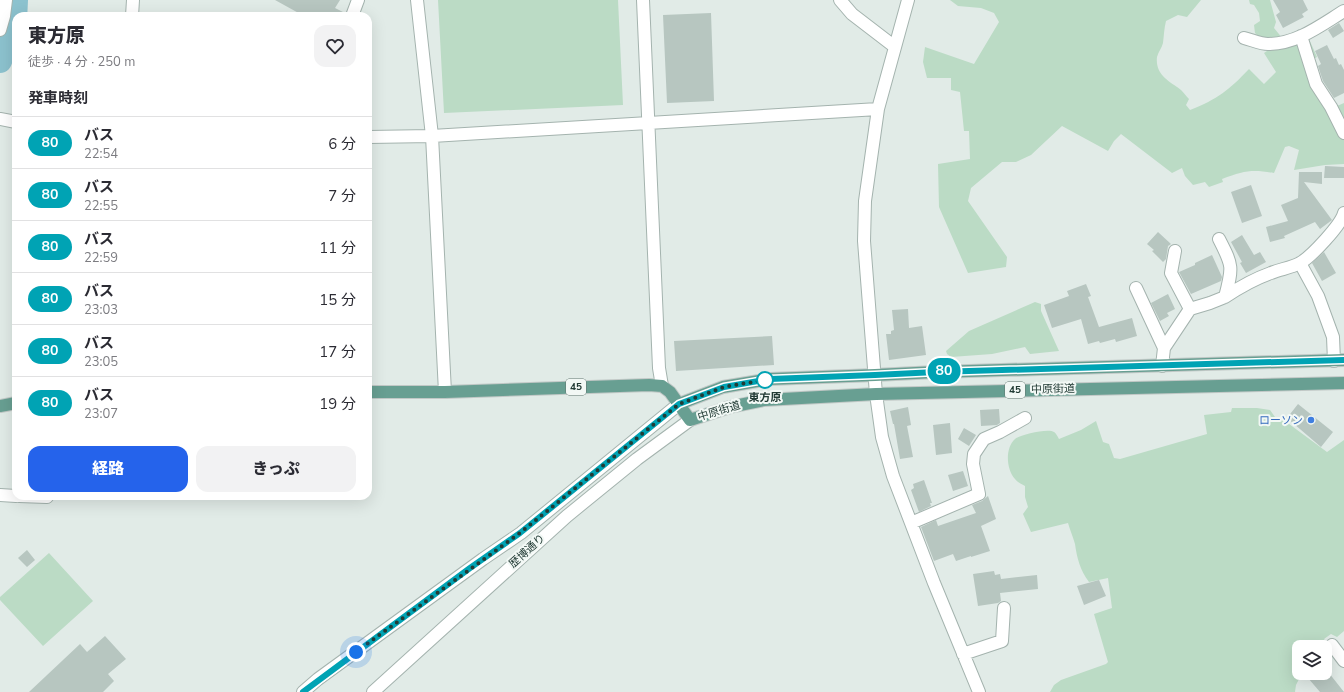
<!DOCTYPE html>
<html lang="ja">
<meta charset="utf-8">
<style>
:root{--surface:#fff;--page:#f2f2f3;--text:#2b2b33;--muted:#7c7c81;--line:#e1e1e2;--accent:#2563eb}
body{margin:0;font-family:"Nunito Sans","Noto Sans JP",sans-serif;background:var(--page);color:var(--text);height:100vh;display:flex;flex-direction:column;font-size:15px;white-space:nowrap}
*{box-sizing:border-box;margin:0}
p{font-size:13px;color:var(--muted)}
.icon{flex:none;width:22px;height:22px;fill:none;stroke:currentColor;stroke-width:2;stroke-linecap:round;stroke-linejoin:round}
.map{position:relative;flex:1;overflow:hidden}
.side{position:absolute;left:12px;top:12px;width:360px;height:488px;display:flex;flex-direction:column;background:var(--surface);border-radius:12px;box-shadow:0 4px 16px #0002}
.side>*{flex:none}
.badge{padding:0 8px;border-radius:13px;font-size:14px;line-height:26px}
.controls{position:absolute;left:1292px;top:640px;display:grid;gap:8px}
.controls a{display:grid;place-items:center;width:40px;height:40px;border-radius:8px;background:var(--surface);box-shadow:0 4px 16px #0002;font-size:20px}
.you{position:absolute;width:20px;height:20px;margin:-10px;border:3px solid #fff;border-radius:50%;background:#1a73e8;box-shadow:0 0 0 6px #1a73e833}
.map>.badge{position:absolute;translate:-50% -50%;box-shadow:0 0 0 2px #fff}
h2{padding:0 16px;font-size:15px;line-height:36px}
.round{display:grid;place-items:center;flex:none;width:42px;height:42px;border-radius:12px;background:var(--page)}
.overview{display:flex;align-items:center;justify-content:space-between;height:68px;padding:0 16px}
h1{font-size:19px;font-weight:800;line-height:30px}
.primary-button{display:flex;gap:8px;margin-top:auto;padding:8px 16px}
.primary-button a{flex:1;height:46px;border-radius:12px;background:var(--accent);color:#fff;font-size:16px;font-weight:800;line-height:46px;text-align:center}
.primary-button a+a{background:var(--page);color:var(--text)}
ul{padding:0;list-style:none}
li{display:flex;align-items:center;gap:12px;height:52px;padding:0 16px;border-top:1px solid var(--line)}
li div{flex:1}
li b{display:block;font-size:15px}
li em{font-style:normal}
li .badge{min-width:44px;font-weight:700;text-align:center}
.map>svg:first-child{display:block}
.green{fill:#bbdbc5}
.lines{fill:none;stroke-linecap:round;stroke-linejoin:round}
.river{stroke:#8cc2ce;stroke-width:24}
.building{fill:#b7c6c0}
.minor-casing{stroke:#a4b3ae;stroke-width:14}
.major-casing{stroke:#c1c8c6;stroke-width:14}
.minor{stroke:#fff;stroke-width:12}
.major{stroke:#689f92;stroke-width:12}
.line-casing{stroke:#fff;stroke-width:9}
.line{stroke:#00a3b4;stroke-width:6}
.walk{stroke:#223b35;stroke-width:4;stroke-dasharray:0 7.2}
.stop-dot{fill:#fff;stroke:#00a3b4;stroke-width:2}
.shop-dot{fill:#3f7fe0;stroke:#f2f8f5;stroke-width:1.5}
.labels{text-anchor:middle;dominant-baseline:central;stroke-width:4;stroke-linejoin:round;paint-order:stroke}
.shield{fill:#f2f8f5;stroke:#60746f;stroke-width:1}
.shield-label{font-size:10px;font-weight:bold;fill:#223b35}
.street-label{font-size:11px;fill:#223b35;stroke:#f2f8f5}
.stop-label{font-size:11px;font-weight:bold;fill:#223b35;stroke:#f2f8f5}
.shop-label{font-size:11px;fill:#366cbe;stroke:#f2f8f5;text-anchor:end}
</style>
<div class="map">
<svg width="1344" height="692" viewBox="0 0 1344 692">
<rect width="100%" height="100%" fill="#e1ebe7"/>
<path class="green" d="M438,0H618L623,105L444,113Z
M950,0H1201L1187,17L1178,15L1166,21C1164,29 1164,35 1163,43C1162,48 1158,52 1157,57C1155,75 1169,81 1181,90C1184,93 1186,96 1189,99L1186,105L1190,110C1218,99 1229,90 1249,69L1264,84L1276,72L1264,53L1270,49L1255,33L1254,25L1260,21L1259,13L1254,5L1250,4L1249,0H1270L1276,22L1274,28L1283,39H1309L1317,57L1305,64L1330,109L1344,103V164L1325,165L1294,170L1299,150L1289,146L1285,147L1274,173C1251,169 1244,171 1222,179L1223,182L1209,187L1205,182L1193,185L1185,176L1182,168L1172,173L1121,134L1114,141L1108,151L1062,126L1031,155L1016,162H1002L971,188L968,201L1007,257L1006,267L968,273L939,207L938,164L970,159L969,131H964L960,92L951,90V78H927L923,62L925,47L974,64L999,22L994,13L981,8L958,6Z
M1035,302L1041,304V311L1059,351L1030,354L1025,347L992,354L951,357L947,354L946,351L969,331Z
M1232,408H1257L1270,410L1275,417L1285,421L1327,452L1344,440V631L1337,637L1331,634L1324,639L1333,654L1325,660V647H1299V673H1302L1296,685L1295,692H1050L1054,685L1061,680L1106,664L1108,662L1094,614L1112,608L1108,578L1089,582C1080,570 1077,558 1075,544C1073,537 1070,530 1068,523L1031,532L1023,514L1028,507L1025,497V486C1022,484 1017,482 1015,479C1006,469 1005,448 1015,439C1020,435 1048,428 1054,432C1056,433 1058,437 1059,439L1081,430L1096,421L1103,442L1109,444L1114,458L1120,459L1207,434L1204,415L1231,412Z
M49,553L93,601L43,646L0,600V597Z"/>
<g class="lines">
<path class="river" d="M0,61L15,21L16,0"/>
</g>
<path class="building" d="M275,0H340L335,8L345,13V16H304Z
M1273,0H1303L1308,10L1302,14L1304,17L1283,28L1276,15L1280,12Z
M711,13L714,101L667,103L663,15Z
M1339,23L1344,31L1333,38L1328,30Z
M1327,45L1334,59L1336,58L1339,65L1341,64L1344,70V93L1334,98L1323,81L1318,66L1321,64L1315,51Z
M1325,166L1344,167V178H1324Z
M1299,172H1322V184L1304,182L1332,220L1320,229L1315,222L1284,236L1285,238L1270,242L1266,227L1288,221L1281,205L1298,198Z
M1251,185L1262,216L1242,223L1231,192Z
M1158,232L1171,244L1168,246L1166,259L1163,262L1152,251L1154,250L1147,244Z
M1242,235L1254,255L1260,252L1266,262L1246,273L1240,263L1242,262L1231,242Z
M1324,252L1336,273L1322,281L1312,263Z
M1212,255L1222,277L1221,281L1191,294L1179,272L1195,265V263Z
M1086,284L1091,296L1088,297L1099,327L1132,318L1137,336L1116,342L1115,339L1100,343L1099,341L1088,344L1081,319L1052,328L1044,305L1069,296L1067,291Z
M1168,294L1175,309L1167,313L1169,316L1160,321L1151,303Z
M908,309L909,328L922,326L926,355L889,360L886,334H891V331L894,330L892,310Z
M772,336L774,365L676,371L674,341Z
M1298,404L1333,432L1321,447L1287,418Z
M908,407L911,425L907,426L913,457L900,459L894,424H893L890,411Z
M999,409L1000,423L997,425L981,426L980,410Z
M950,423L952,453L936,455L933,425Z
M964,428L976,435L969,446L958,439Z
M963,471L968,486L953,491L948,475Z
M924,480L932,503H930L931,506L919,512L911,490L914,488L913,484Z
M988,496L996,519L981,526L990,551L971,557V556L956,561L953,554L934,561L921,527L936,520L938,526L976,513L972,505L982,501Z
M27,550L35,560L27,567L18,558Z
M994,571L995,575L1000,574L1001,579L1037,575L1038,589L1000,593L1001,601L998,603L978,606L973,574Z
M1099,580L1106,596L1084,605L1077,586Z
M105,636L126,659L108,674L114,681L103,692H29L80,644L87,652Z
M1314,673H1329L1344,692H1320L1308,678Z"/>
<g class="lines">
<g class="minor-casing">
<path id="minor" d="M417,0L432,136L445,392
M643,0L659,368L662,386
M840,0L852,14L895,47
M908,0L878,109L865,201L864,241L876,394L882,437L893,476L934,583L979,692
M132,16L133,0
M352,16L358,0
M0,30L4,16L6,0
M1301,36L1316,84L1331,107L1344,133
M1244,38C1252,40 1261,44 1268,44C1297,44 1321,25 1344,11
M0,119L16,122
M368,137L432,136L878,109
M1175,251L1171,273L1190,309
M1300,263L1318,296L1333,337L1334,361
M1136,288L1164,348
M1225,297C1240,287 1254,279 1271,273C1280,269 1291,268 1300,263C1311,257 1341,225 1344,213
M1162,366L1164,348L1190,309L1210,303L1225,297C1233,267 1233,266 1219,239
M0,495L16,496
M19,496L47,497
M911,523L979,494L973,464L974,454L984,439L1000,432L1025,418
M1332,645L1344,661
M963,654L1002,641L1004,608
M303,692L318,679L483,559L521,533L679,404
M373,692L567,516L637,459L690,420"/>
</g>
<g class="major-casing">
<path id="major" d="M368,392H445L649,385L662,386L670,392L690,420L730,407L764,400L876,394L1344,383
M679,404L723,387L770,379L875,375L936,372L1344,360
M0,406L16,403"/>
</g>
<use href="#minor" class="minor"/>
<use href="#major" class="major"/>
</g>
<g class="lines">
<g class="line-casing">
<path id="line" d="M303,692L470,568L520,533L679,404L724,387L770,379L875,375L936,372L1344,360"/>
</g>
<use href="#line" class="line"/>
<path class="walk" d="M356,652L520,533L679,404L724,387L770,379L765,380"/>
</g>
<circle class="stop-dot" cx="765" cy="380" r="8"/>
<circle class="shop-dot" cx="1311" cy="420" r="4"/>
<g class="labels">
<g class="shield">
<rect x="566" y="379" width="20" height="16" rx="3"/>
<rect x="1005" y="382" width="20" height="16" rx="3"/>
</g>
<g class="shield-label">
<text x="576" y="387">45</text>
<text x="1015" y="390">45</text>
</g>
<g class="street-label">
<text transform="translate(1053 389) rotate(-1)">中原街道</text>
<text transform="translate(719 411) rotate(-17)">中原街道</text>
<text transform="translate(527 551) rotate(-42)">歴博通り</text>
</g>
<g class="stop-label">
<text x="765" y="397">東方原</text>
</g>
<g class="shop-label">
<text x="1303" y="420">ローソン</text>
</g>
</g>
</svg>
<div class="controls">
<a><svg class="icon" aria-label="layers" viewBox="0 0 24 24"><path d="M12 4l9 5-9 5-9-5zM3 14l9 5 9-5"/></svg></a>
</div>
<div class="you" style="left:356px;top:652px"></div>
<b class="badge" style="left:944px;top:371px;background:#00a3b4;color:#fff">80</b>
<section class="side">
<div class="overview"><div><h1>東方原</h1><p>徒歩 · 4 分 · 250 m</p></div><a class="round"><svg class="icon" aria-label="heart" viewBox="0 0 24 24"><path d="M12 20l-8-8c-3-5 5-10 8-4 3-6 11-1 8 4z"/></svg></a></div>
<h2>発車時刻</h2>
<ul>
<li><span class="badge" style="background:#00a3b4;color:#fff">80</span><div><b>バス</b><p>22:54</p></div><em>6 分</em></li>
<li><span class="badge" style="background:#00a3b4;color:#fff">80</span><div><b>バス</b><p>22:55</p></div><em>7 分</em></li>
<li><span class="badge" style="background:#00a3b4;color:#fff">80</span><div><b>バス</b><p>22:59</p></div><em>11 分</em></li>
<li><span class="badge" style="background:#00a3b4;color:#fff">80</span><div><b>バス</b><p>23:03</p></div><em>15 分</em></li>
<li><span class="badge" style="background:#00a3b4;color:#fff">80</span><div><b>バス</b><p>23:05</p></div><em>17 分</em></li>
<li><span class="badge" style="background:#00a3b4;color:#fff">80</span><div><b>バス</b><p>23:07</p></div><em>19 分</em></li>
</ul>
<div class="primary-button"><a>経路</a><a>きっぷ</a></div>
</section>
</div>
